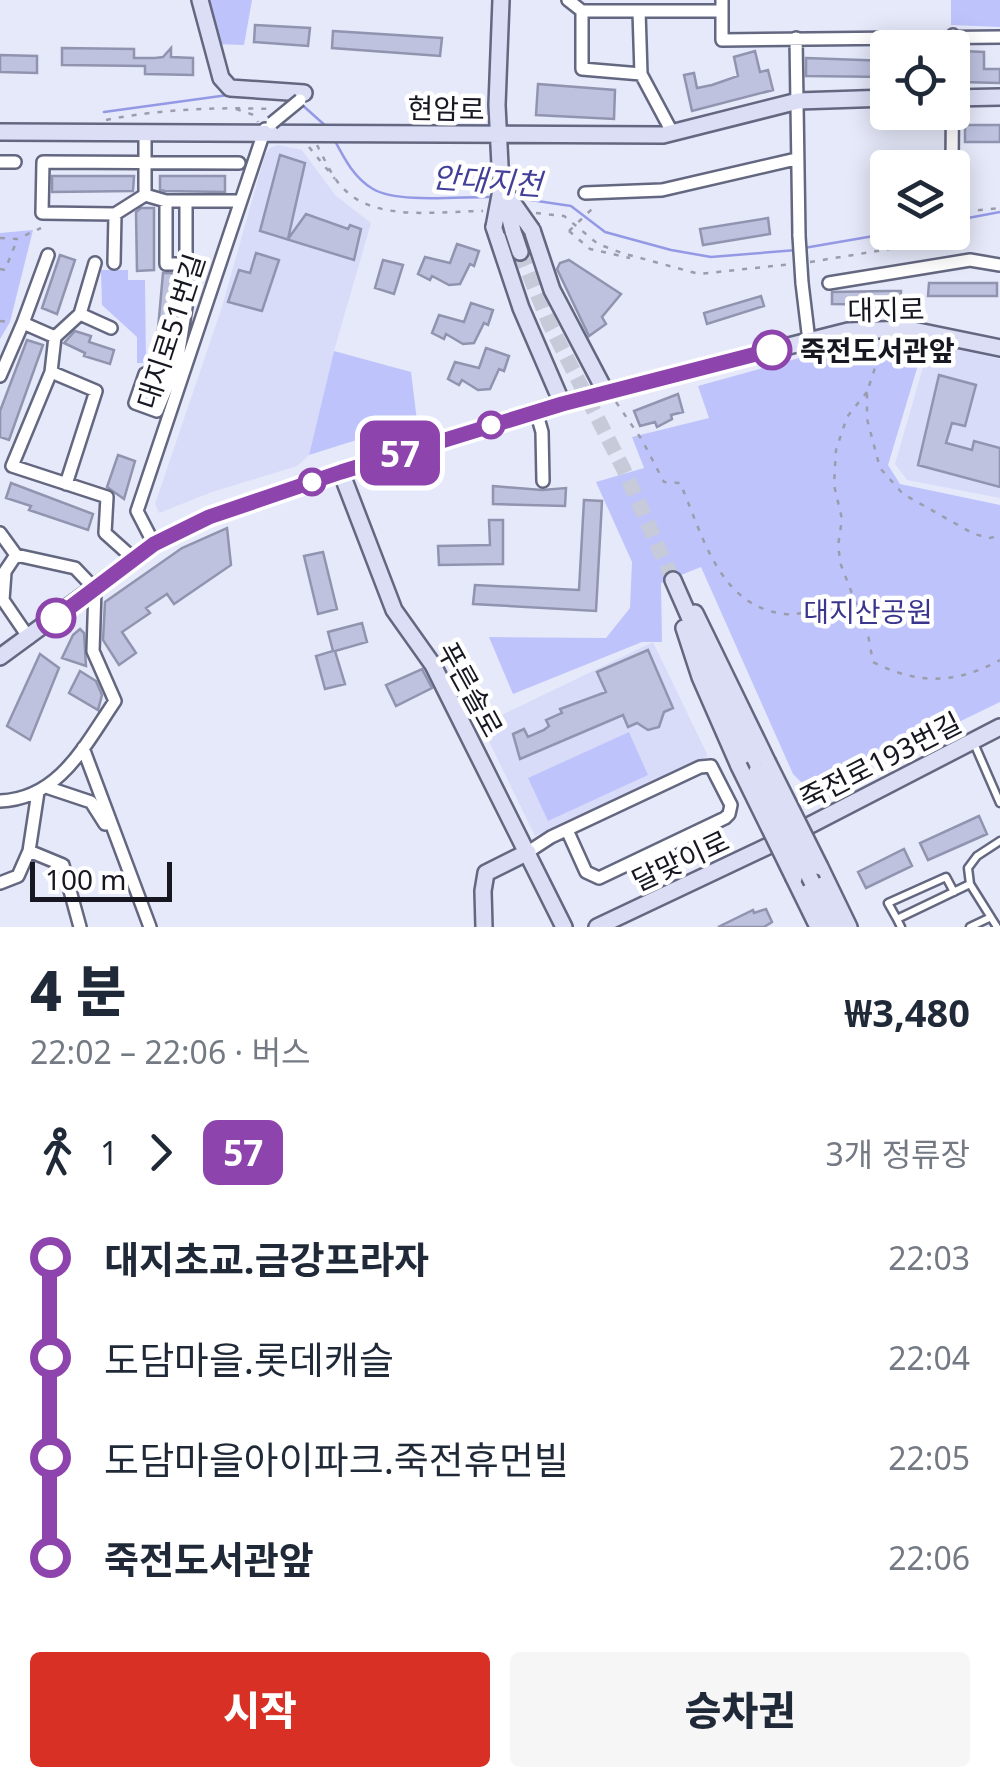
<!DOCTYPE html>
<html lang="ko">
<meta charset="utf-8">
<style>
:root{--surface:#fff;--page:#f6f6f7;--text:#1f2937;--muted:#747a83;--accent:#d93025}
body{margin:0;font-family:"Noto Sans","Noto Sans KR",sans-serif;background:var(--page);color:var(--text);height:100vh;display:flex;flex-direction:column;font-size:38px;white-space:nowrap}
*{box-sizing:border-box;margin:0}
p{font-size:32px;color:var(--muted)}
.icon{flex:none;width:55px;height:55px;fill:none;stroke:currentColor;stroke-width:2;stroke-linecap:round;stroke-linejoin:round}
.map{position:relative;height:927px;overflow:hidden}
.panel{display:flex;flex-direction:column;background:var(--surface);flex:1}
.panel>*{flex:none}
.badge{padding:0 20px;border-radius:15px;font-size:35px;line-height:65px}
.fabs{position:absolute;left:870px;top:30px;display:grid;gap:20px}
.fabs a{display:grid;place-items:center;width:100px;height:100px;border-radius:10px;background:var(--surface);box-shadow:0 5px 25px #0003;font-size:50px}
.scale{position:absolute;left:30px;bottom:25px;width:142px;box-sizing:border-box;padding-left:10px;border:5px solid #161721;border-top:0;font-size:28px;line-height:35px;white-space:nowrap;color:#161721;-webkit-text-stroke:8px #fff;paint-order:stroke}
.map>.badge{position:absolute;translate:-50% -50%;box-shadow:0 0 0 5px #fff}
.legs{display:flex;align-items:center;gap:15px;height:110px;padding:0 30px;font-size:32px}
.legs p{margin-inline-start:auto}
.overview{display:flex;align-items:center;justify-content:space-between;height:170px;padding:0 30px}
h1{font-size:55px;font-weight:800;line-height:75px}
.button{display:flex;gap:20px;margin-top:auto;padding:20px 30px}
.button a{flex:1;height:115px;border-radius:10px;background:var(--accent);color:#fff;font-size:40px;font-weight:800;line-height:115px;text-align:center}
.button a+a{background:var(--page);color:var(--text)}
ul{padding:0 30px;list-style:none}
li{display:flex;align-items:center;gap:35px;height:100px;font-size:38px}
li i{display:grid;place-items:center;width:15px;height:100%;margin:0 12px;background:currentColor}
li i::after{content:'';width:25px;height:25px;margin:-12px;border:8px solid;border-radius:50%;background:var(--surface)}
li p{margin-inline-start:auto}
li:first-child i{background:linear-gradient(#0000 50%,currentColor 0)}
li:last-child i{background:linear-gradient(currentColor 50%,#0000 0)}
.map>svg:first-child{display:block}
.built{fill:#d9dcf9}
.green{fill:#bec4fb}
.lines{fill:none;stroke-linecap:round;stroke-linejoin:round}
.stream{stroke:#9499e5;stroke-width:2.5}
.building{fill:#bfc2df;stroke:#9194af;stroke-width:2.5}
.secondary-tunnel{stroke:#c7cad9;stroke-width:15;stroke-dasharray:15 8;stroke-linecap:butt}
.lane-casing{stroke:#646780;stroke-width:11}
.street-casing{stroke:#646780;stroke-width:16}
.secondary-casing{stroke:#646780;stroke-width:20}
.path{stroke:#9b9dac;stroke-width:2.5;stroke-dasharray:5 8;stroke-linecap:butt}
.lane{stroke:#fff;stroke-width:6}
.street{stroke:#fff;stroke-width:11}
.secondary{stroke:#dcdef5;stroke-width:15}
.street-bridge-casing{stroke:#646780;stroke-width:16;stroke-linecap:butt}
.secondary-bridge-casing{stroke:#646780;stroke-width:20;stroke-linecap:butt}
.path-bridge{stroke:#9b9dac;stroke-width:2.5;stroke-dasharray:5 8;stroke-linecap:butt}
.street-bridge{stroke:#fff;stroke-width:11}
.secondary-bridge{stroke:#dcdef5;stroke-width:15}
.line-1-casing{stroke:#fff;stroke-width:22}
.line-1{stroke:#8e44ad;stroke-width:15}
.stop-1-dot{fill:#fff;stroke:#8e44ad;stroke-width:5}
.labels{text-anchor:middle;dominant-baseline:central;stroke-width:9;stroke-linejoin:round;paint-order:stroke}
.street-label{font-size:28px;fill:#161721;stroke:#fff}
.stop-label{font-size:28px;font-weight:bold;fill:#161721;stroke:#fff;text-anchor:start}
.park-label{font-size:28px;fill:#3a358d;stroke:#fff}
.water-label{font-size:30px;font-style:italic;fill:#423f98;stroke:#fff}
</style>
<div class="map">
<svg width="1000" height="927" viewBox="0 0 1000 927">
<rect width="100%" height="100%" fill="#e6e9fa"/>
<path class="built" d="M278,145L302,150L335,195L371,223L334,351L309,455L297,466L212,492L159,513L155,504L221,310L265,155L270,148Z
M930,343L1000,359V498L907,480L895,464Z
M653,642L708,756L535,836L481,725Z"/>
<path class="green" d="M204,0H252L244,45L213,44Z
M951,0H1000V27L951,25Z
M33,230L10,322L0,339V233Z
M101,270H128V280H145L146,363H137V337L102,305Z
M863,346L921,355L888,465L900,484L1000,505V702L827,786L807,788L793,774L701,567L661,583L662,642H642L513,694L489,637L606,638L630,608L632,562L596,482L644,468L632,437L709,418L698,386L810,355Z
M334,351L411,372L417,421L309,455Z
M629,732L648,775L548,821L528,778Z"/>
<g class="lines">
<path class="stream" d="M276,98L292,101
M300,103L328,128
M104,112L228,95
M334,139C344,158 354,178 373,189C398,204 464,196 494,197
M517,198L571,206L605,232L671,250L711,257L797,250
M952,221L1000,212
M804,248L897,232"/>
</g>
<path class="building" d="M255,25L310,28L308,46L254,42Z
M333,31L442,38L440,56L332,48Z
M62,48L134,49V58H155L163,57L171,48V57L193,58V75L145,74V66L62,65Z
M755,51L760,72L768,70L773,90L692,111L684,75L694,73L697,88L712,85L738,76L734,57Z
M962,51L984,52V69H1000V83L962,82Z
M0,55L37,56V73L0,72Z
M806,58L888,61V77L806,76Z
M538,84L615,90L614,119L536,115Z
M965,125H1000V142H965Z
M280,155L305,163L288,239L306,214L348,229L350,225L361,229L354,260L260,231Z
M52,176H134L133,191L52,192Z
M160,176H225V192L165,191L160,190Z
M141,208H154V270L137,271L136,212Z
M768,218L770,234L703,245L700,229Z
M457,244L479,251L474,266L470,264L460,284L449,285L432,276L430,280L418,274L425,257L450,263Z
M256,253L279,260L262,311L228,302L239,270L250,273Z
M60,255L75,260L57,314L42,308Z
M383,260L403,265L394,294L375,288Z
M569,260L621,294L602,317L606,324L589,336L557,269L560,263Z
M163,273H176V303H172L168,361L155,362Z
M929,283H997V296H928Z
M886,291H901L900,305L832,304V292Z
M761,296L764,306L707,324L704,313Z
M471,303L493,310L488,325L484,323L474,343L463,344L446,334L444,339L432,333L439,315L464,322Z
M75,331L91,336L89,342L114,350L110,364L84,356L85,353L64,343Z
M27,340L43,345L9,440L0,437V411Z
M486,348L509,356L504,371L499,369L490,389L478,390L462,380L459,385L448,379L455,362L479,368Z
M939,375L976,385L965,426L952,423L946,443L972,450L974,441L1000,448V487L918,465Z
M678,394L683,412L671,415L672,419L657,427L655,422L640,426L634,411Z
M118,455L135,461L124,499L107,487Z
M11,483L93,514L88,530L29,510L31,506L6,498Z
M493,486L542,490L566,488L565,506L493,504Z
M584,500L602,501L596,611L473,604L475,585L579,590Z
M489,520H503V564L439,565L438,546L490,545Z
M227,528L231,565L174,604L167,594L146,608L150,613L122,632L136,653L119,665L103,640L105,602L182,548Z
M323,552L337,609L318,614L304,556Z
M362,623L367,642L335,651L345,684L325,689L316,656L333,651L328,632Z
M80,629L84,633L86,666L62,658L73,635Z
M648,650L673,708L664,712L659,727L648,730L637,723L628,727L623,715L520,759L513,734L524,729L528,737L544,730L549,726L546,720L562,713L560,709L606,692L597,672Z
M40,654L59,668L30,740L7,726Z
M422,669L432,688L396,706L386,685Z
M80,671L96,681L102,695L98,710L69,693Z
M979,816L987,834L928,860L920,843Z
M904,849L912,866L866,888L858,872Z
M766,909L772,922L764,927H718L753,910L754,913Z"/>
<g class="lines">
<path class="secondary-tunnel" d="M520,252L549,323L623,468L673,580"/>
<g class="lane-casing">
<path id="lane" d="M973,741L1000,803
M897,919L888,903L946,877L954,892
M901,927L897,919L970,884
M970,927L989,918
M997,927L970,884L968,868L977,856L1000,841"/>
</g>
<g class="street-casing">
<path id="street" d="M568,0L582,11H722
M722,0V40L1000,37
M582,11V69L641,74
M639,11L641,74L672,132
M796,38L799,236
M145,133V195L166,201H239
M0,162H15
M952,168L953,35
M585,193L662,190L796,159
M145,195L115,214L42,213L43,162L239,163
M166,201V264H186V201
M48,255L23,323L55,337
M114,263L115,214
M802,283L809,341
M829,283L970,260L1000,265
M80,314L111,328
M51,372L55,337L80,314L95,263
M0,376L23,323
M167,381L145,374L135,403L157,411L177,363L187,301L186,264
M536,411L542,432L543,481
M66,484L96,391L51,372L12,466L107,497L105,533L134,559
M0,533L16,555
M154,544L137,511L265,129
M5,572L3,600L29,638
M0,579L16,555L75,568L95,589L93,651L115,701C85,745 59,799 0,801
M83,748L150,927
M49,788L91,802L105,824
M38,792L29,851L63,865L80,927
M528,852L551,837L700,767L711,766L731,805L729,814L725,818L599,878L586,872L567,830
M0,883L18,876L29,851"/>
</g>
<g class="secondary-casing">
<path id="secondary" d="M200,0L221,78L230,88L304,93
M501,0L497,105L501,186
M952,98L1000,97
M0,132L663,135L798,101L888,98
M494,227L521,308L562,403
M532,230L552,290L605,391
M513,231L520,252
M341,472L394,610L433,665L564,927
M673,580L757,771
M695,613L767,761
M684,628L700,677L739,766
M0,657L154,544L209,517L341,472L562,403L848,331L908,329L1000,348
M820,867L849,927
M794,878L818,927
M812,882L834,927
M484,927L483,891L486,873L528,852
M597,927L783,839L1000,727"/>
</g>
<path class="path" d="M236,109L254,115L258,122
M106,120C161,109 216,107 272,109
M317,145C325,160 333,180 346,191C378,222 442,211 483,211
M309,147L335,179
M536,213L564,216L598,244L622,253L699,274L792,264
M952,213L1000,208
M569,231L590,249L630,258
M0,238L17,239L41,228
M810,262L914,245L918,232
M0,269L5,270L17,240
M0,321L13,322
M883,344L867,392V419L880,468L903,494L974,534L990,538L1000,535
M867,392L847,417L836,450L834,485L842,519L838,546L841,565L868,635L873,662C918,685 956,684 1000,660
M616,402L642,440L664,482L680,483C702,532 718,607 785,614C793,615 800,613 808,612C826,611 844,615 861,621"/>
<use href="#lane" class="lane"/>
<use href="#street" class="street"/>
<use href="#secondary" class="secondary"/>
<g class="street-bridge-casing">
<path id="street-bridge" d="M272,123L300,100
M799,236L802,283"/>
</g>
<g class="secondary-bridge-casing">
<path id="secondary-bridge" d="M501,186L532,230
M504,195L513,231
M494,227L501,190
M767,761L820,867
M739,766L794,878
M757,771L812,882"/>
</g>
<path class="path-bridge" d="M569,231L594,207"/>
<use href="#street-bridge" class="street-bridge"/>
<use href="#secondary-bridge" class="secondary-bridge"/>
</g>
<g class="lines">
<g class="line-1-casing">
<path id="line-1" d="M56,618L154,544L209,517L341,472L562,404L772,350"/>
</g>
<use href="#line-1" class="line-1"/>
</g>
<g class="stop-1-dot">
<circle cx="772" cy="350" r="18"/>
<circle cx="491" cy="425" r="12"/>
<circle cx="312" cy="482" r="12"/>
<circle cx="56" cy="618" r="18"/>
</g>
<g class="labels">
<g class="street-label">
<text transform="translate(446 108) rotate(1)">현암로</text>
<text transform="translate(886 309) rotate(-1)">대지로</text>
<text transform="translate(170 331) rotate(-72)">대지로51번길</text>
<text transform="translate(471 689) rotate(61)">푸른솔로</text>
<text transform="translate(880 760) rotate(-27)">죽전로193번길</text>
<text transform="translate(680 860) rotate(-25)">달맞이로</text>
</g>
<g class="stop-label">
<text x="800" y="350">죽전도서관앞</text>
</g>
<g class="park-label">
<text x="868" y="611">대지산공원</text>
</g>
<g class="water-label">
<text transform="translate(487 180) rotate(4)">안대지천</text>
</g>
</g>
</svg>
<div class="fabs">
<a><svg class="icon" aria-label="locate" viewBox="0 0 24 24"><circle cx="12" cy="12" r="6"/><path d="M12 2v4M12 18v4M2 12h4M18 12h4"/></svg></a>
<a><svg class="icon" aria-label="layers" viewBox="0 0 24 24"><path d="M12 4l9 5-9 5-9-5zM3 14l9 5 9-5"/></svg></a>
</div>
<div class="scale">100 m</div>
<b class="badge" style="left:400px;top:453px;background:#8e44ad;color:#fff">57</b>
</div>
<section class="panel">
<div class="overview"><div><h1>4 분</h1><p>22:02 – 22:06 · 버스</p></div><b>₩3,480</b></div>
<div class="legs"><svg class="icon" aria-label="walk" viewBox="0 0 24 24"><circle cx="13" cy="4" r="2"/><path d="M13 8l-2 6 4 7M11 14l-3 7M7 12l3-4h3l4 4"/></svg>1<svg class="icon" aria-label="forward" viewBox="0 0 24 24"><path d="M9 5l7 7-7 7"/></svg><b class="badge" style="background:#8e44ad;color:#fff">57</b><p>3개 정류장</p></div>
<ul>
<li><i style="color:#8e44ad"></i><b>대지초교.금강프라자</b><p>22:03</p></li>
<li><i style="color:#8e44ad"></i><span>도담마을.롯데캐슬</span><p>22:04</p></li>
<li><i style="color:#8e44ad"></i><span>도담마을아이파크.죽전휴먼빌</span><p>22:05</p></li>
<li><i style="color:#8e44ad"></i><b>죽전도서관앞</b><p>22:06</p></li>
</ul>
<div class="button"><a>시작</a><a>승차권</a></div>
</section>
